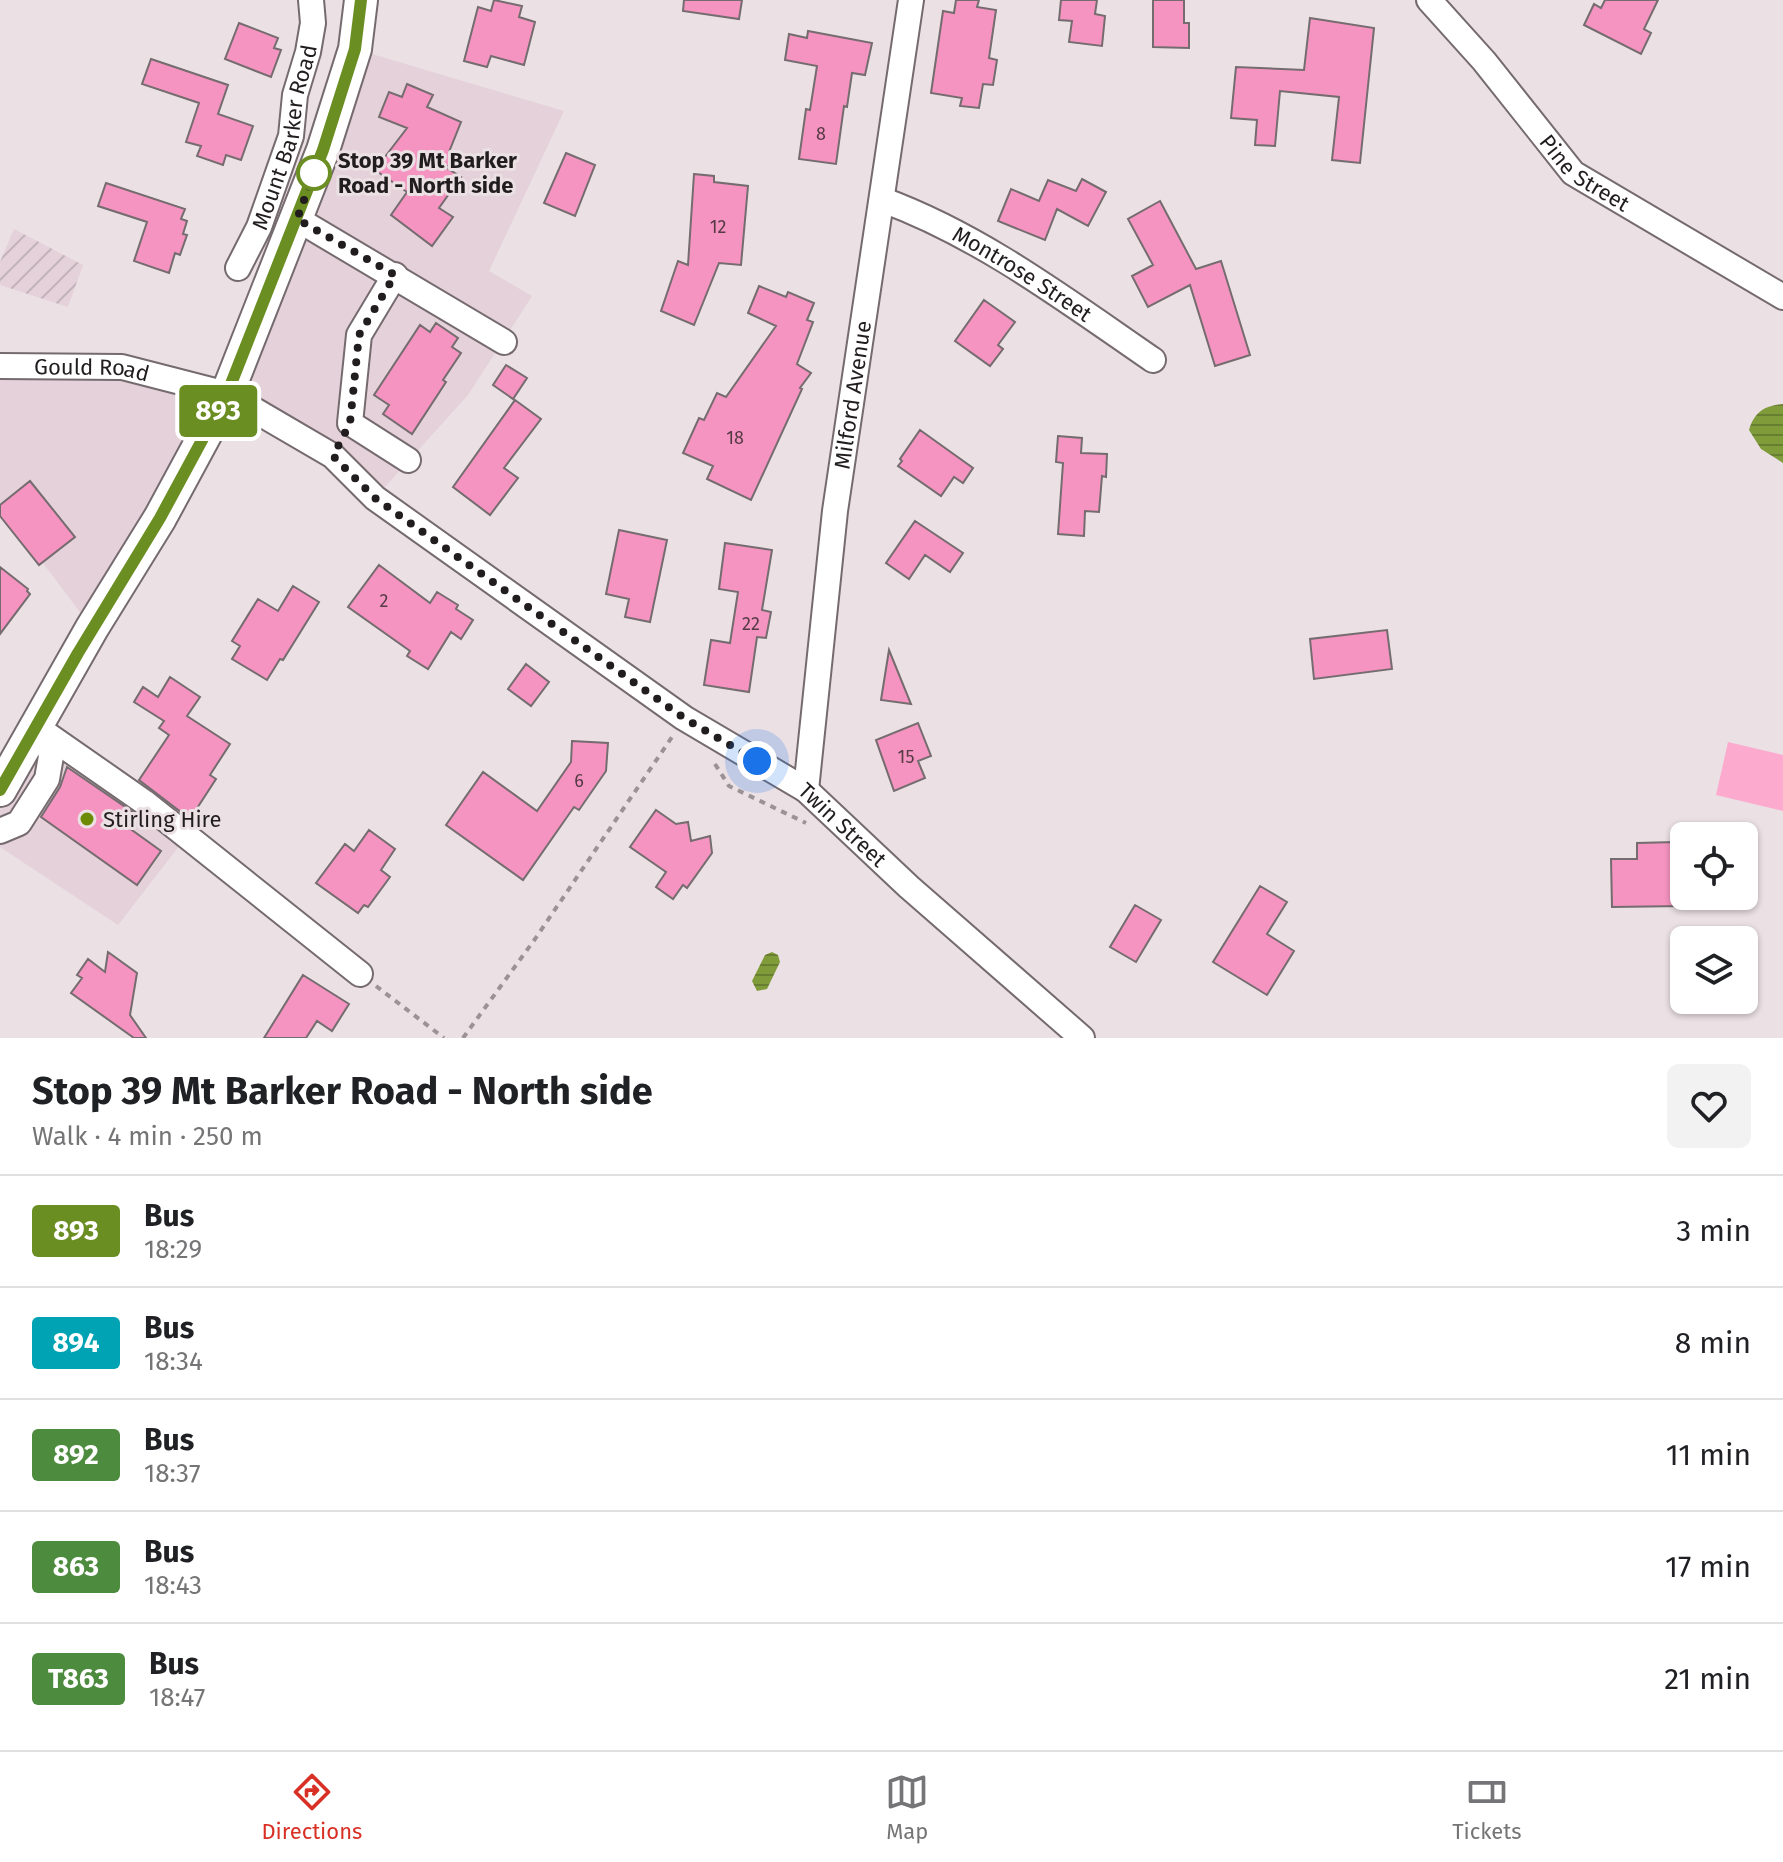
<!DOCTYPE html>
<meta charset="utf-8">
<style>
:root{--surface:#fff;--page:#f2f2f2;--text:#202124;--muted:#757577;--line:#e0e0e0;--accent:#d93025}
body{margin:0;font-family:"Fira Sans",sans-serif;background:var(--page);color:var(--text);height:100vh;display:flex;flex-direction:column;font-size:30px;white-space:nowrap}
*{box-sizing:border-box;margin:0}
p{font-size:26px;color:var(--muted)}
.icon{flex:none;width:44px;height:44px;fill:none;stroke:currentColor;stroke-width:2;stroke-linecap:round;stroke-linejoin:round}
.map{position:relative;height:1038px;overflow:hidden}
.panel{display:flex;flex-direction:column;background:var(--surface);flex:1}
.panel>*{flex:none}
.badge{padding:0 16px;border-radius:6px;font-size:28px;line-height:52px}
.buttons{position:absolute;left:1670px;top:822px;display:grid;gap:16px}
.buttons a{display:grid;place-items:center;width:88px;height:88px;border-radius:12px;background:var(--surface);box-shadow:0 2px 6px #0004;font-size:40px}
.you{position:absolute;width:40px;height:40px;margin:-20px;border:6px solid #fff;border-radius:50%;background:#1a73e8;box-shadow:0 0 0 12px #1a73e833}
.map>.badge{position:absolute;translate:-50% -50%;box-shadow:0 0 0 4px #fff}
.round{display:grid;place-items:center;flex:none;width:84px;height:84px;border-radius:12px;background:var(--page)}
.overview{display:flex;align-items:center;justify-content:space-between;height:136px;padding:0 32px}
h1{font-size:38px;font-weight:700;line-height:60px}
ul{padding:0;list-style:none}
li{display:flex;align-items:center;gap:24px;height:112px;padding:0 32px;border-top:2px solid var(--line)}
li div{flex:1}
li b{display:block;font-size:30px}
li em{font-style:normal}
li .badge{min-width:88px;font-weight:700;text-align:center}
.tab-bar{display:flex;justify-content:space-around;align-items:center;height:112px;border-top:2px solid var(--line);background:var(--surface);font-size:22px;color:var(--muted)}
.tab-bar a{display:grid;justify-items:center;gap:4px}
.tab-bar .selected{color:var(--accent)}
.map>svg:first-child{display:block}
.built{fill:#e4d1d9}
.industrial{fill:url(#industrial-furrows)}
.pitch{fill:#fcabce}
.water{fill:url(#water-rules)}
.building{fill:#f594c0;stroke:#756c6f;stroke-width:2}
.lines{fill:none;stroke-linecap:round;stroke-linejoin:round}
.minor-casing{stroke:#756b6f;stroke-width:28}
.major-casing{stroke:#756b6f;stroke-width:36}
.path{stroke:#9a9295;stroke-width:4;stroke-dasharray:6 6;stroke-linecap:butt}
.minor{stroke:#fff;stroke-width:24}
.major{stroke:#fff;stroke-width:32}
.line-casing{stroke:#fff;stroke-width:18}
.line{stroke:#6b8e23;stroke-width:12}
.walk{stroke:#211d1e;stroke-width:8;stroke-dasharray:0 14.4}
.stop-dot{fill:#fff;stroke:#6b8e23;stroke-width:4}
.poi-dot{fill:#6d8a03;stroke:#ebe0e4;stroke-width:3}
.labels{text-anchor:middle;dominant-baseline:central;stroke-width:6;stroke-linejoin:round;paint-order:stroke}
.number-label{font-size:18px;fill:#563b46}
.street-label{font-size:22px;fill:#211d1e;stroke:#ebe0e4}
.stop-label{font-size:22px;font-weight:bold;fill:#211d1e;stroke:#ebe0e4;text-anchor:start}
.poi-label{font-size:22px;fill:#211d1e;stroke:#ebe0e4;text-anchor:start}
</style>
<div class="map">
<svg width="1783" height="1038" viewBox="0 0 1783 1038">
<defs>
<pattern id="industrial-furrows" width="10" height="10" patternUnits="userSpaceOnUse" patternTransform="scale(2)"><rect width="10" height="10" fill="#e4d1d9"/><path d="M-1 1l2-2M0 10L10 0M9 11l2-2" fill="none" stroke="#c3b3ba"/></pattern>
<pattern id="water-rules" width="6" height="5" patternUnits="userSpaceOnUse" patternTransform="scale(2)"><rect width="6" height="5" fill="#809b3a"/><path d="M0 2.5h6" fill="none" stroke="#687e30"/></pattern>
</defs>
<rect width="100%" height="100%" fill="#ebe0e4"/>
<path class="built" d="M355,49L564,111L489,271L532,296L468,395L375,498L227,394L92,628L0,506V366L122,367L227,393Z
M35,726L187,836L118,925L0,847V790Z"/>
<path class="industrial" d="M14,229L83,265L68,307L0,285V262Z"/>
<path class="pitch" d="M1728,742L1783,755V811L1716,795Z"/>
<path class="water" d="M1783,404V463L1761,449L1749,430C1755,411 1765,406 1783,404Z
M772,952L778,955L780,962L767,989L757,991L752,981L765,955Z"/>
<path class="building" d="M494,0L522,6L519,17L535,22L524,65L491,56L487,67L464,61L478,7L491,11Z
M684,0H742L739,19L683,11Z
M956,0H979L977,7L996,10L989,58L997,60L993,85L983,84L979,108L960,106L962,98L931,93L943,11L954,13Z
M1061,0H1097L1095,14L1105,16L1102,46L1069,42L1072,21L1059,20Z
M1153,0H1184V23H1189V48L1153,47Z
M1605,0H1658L1644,29L1651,33L1641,54L1584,25L1594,4L1601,8Z
M1310,18L1374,28L1360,163L1332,160L1339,97L1280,91L1275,146L1255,145L1257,120L1231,118L1236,67L1304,70Z
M239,23L278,38L274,48L281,50L271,77L225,59Z
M808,31L872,43L865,75L852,73L847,107L844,106L836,164L799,159L806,109L810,110L817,66L785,60L789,34L807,38Z
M151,59L228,85L218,114L253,126L241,160L226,155L223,165L197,156L201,146L186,142L199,103L142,84Z
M407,84L433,95L427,107L461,122L449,152L455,155L447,168L461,177L439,208L453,217L432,246L391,215L407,192L375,170L407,128L379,117L389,92L402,97Z
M566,153L595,165L575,216L544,203Z
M694,174L714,176V182L748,186L741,265L719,263L694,325L661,311L678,261L688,265Z
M1082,179L1106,192L1088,226L1057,209L1045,240L998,221L1011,189L1039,201L1048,180L1076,191Z
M106,183L185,209L181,219L187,221L183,234L187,235L180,255L175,253L169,273L134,261L147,222L98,206Z
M1160,201L1196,269L1221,261L1250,355L1215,366L1190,285L1148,307L1132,276L1153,265L1128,219Z
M759,286L786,297L788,292L814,303L807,320L813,322L797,364L811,373L800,388L802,389L751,500L707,479L713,466L683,453L699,418L704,420L717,393L726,397L776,326L748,313Z
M984,300L1015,322L998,345L1003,349L990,366L955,341Z
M436,323L458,338L452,347L461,353L443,380L446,382L412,434L383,414L389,405L374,395L420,325L430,332Z
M506,365L527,378L513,399L493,385Z
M515,400L541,419L504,468L518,478L490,515L453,487Z
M920,430L973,468L963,483L954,477L941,496L898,466L902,461L900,459Z
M1058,436L1082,438L1081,453L1107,454L1106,477L1102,476L1099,512L1085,511L1084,536L1058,534L1063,463L1056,462Z
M30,481L75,537L39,565L0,516V505Z
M915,521L963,553L950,572L925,555L909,579L886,563Z
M619,530L667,540L650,622L625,617L629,599L606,594Z
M725,543L772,550L762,610L771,612L766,638L757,637L749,692L704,685L711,640L730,643L738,592L719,589Z
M379,565L430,603L437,592L458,605L456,609L473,620L461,639L451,632L428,669L407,656L410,651L348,607Z
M0,567L28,589L27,591L30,594L0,634Z
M293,586L319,602L283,660L280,659L267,680L232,659L240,646L232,641L258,599L278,611Z
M1387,630L1392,669L1314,679L1310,639Z
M889,650L911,704L881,700Z
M526,664L549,682L531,706L508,689Z
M170,677L200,697L187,716L230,744L210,775L216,779L190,819L139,780L169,735L159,728L164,721L134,702L143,687L158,697Z
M918,723L931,756L918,761L925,778L894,791L876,740Z
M572,741L608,743L606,771L579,810L574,807L523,880L446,825L483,772L537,811L571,762Z
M67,767L134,813L125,825L161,851L137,885L41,817L60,787Z
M656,810L676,824L688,822L691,841L710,836L712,853L687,888L683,885L673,899L656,887L666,872L630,847Z
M369,830L395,849L381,870L390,877L368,907L364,905L358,913L316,883L345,844L354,851Z
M1676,842V857H1684V906L1612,907L1611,859H1637V843Z
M1260,886L1287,902L1267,934L1294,951L1267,995L1213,962Z
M1135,905L1161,920L1136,962L1110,947Z
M108,952L137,973L130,1015L146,1038H134L71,993L82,978L77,975L88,959L105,972Z
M303,975L349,1004L332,1031L317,1021L306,1038H264Z"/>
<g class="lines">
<g class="minor-casing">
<g id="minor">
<path id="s1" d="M1429,0L1484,61L1573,173L1783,297"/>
<path id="s2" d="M883,200C981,236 1067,301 1153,360"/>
<path d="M297,219L504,342"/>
<path id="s3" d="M238,268L259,227L291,136L295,95L308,52L313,23L311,0"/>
<path d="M395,275L359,335L350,423L408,460"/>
<path id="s4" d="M0,366L122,367L227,394L333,456L375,498L684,718L806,790L909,887L1082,1038"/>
<path d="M35,726L144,802L360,974"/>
<path id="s5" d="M806,790L835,511L911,0"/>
<path d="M0,831L19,823L47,779L51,756L46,734"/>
</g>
</g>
<g class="major-casing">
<path id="major" d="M0,790L92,628L160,518L227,394L323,150L355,49L361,0"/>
</g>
<path class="path" d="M715,764L729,786L806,823
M376,986L444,1038
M463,1038L535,939L672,737"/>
<use href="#minor" class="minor"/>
<use href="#major" class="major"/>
</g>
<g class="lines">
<g class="line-casing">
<path id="line" d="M0,790L78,653L160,518L227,394L323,150L355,49L361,0"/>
</g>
<use href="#line" class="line"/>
<path class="walk" d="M314,173L297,219L395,275L359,335L350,423L333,456L375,498L684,718L757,761"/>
</g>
<circle class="stop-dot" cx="314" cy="173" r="16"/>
<circle class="poi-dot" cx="87" cy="819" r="8"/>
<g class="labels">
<g class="number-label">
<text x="821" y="134">8</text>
<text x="718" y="227">12</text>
<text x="735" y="438">18</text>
<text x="384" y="601">2</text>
<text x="751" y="624">22</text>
<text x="906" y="757">15</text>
<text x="579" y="781">6</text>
</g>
<g class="street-label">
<text stroke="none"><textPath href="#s3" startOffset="140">Mount Barker Road</textPath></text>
<text stroke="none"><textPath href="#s1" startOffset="234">Pine Street</textPath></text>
<text stroke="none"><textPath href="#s2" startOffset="158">Montrose Street</textPath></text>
<text stroke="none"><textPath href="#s4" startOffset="92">Gould Road</textPath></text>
<text stroke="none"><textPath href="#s5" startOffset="398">Milford Avenue</textPath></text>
<text stroke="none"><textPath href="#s4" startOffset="984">Twin Street</textPath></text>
</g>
<g class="stop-label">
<text x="338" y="160">Stop 39 Mt Barker<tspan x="338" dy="25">Road - North side</tspan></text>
</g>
<g class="poi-label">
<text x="103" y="819">Stirling Hire</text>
</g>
</g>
</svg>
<div class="buttons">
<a><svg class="icon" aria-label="locate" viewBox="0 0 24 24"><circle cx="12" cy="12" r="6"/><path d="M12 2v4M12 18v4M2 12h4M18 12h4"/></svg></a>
<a><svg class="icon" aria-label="layers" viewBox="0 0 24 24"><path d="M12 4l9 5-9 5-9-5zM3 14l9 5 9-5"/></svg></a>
</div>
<div class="you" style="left:757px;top:761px"></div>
<b class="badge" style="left:218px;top:411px;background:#6b8e23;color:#fff">893</b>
</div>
<section class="panel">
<div class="overview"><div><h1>Stop 39 Mt Barker Road - North side</h1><p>Walk · 4 min · 250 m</p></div><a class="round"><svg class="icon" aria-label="heart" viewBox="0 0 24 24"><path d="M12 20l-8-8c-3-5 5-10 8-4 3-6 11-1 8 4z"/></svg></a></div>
<ul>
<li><span class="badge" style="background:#6b8e23;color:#fff">893</span><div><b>Bus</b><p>18:29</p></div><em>3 min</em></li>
<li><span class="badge" style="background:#00a3b4;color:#fff">894</span><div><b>Bus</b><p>18:34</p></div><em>8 min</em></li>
<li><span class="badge" style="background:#4d8b3f;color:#fff">892</span><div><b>Bus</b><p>18:37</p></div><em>11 min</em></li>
<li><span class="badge" style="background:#4d8b3f;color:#fff">863</span><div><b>Bus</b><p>18:43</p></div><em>17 min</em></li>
<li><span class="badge" style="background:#4d8b3f;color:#fff">T863</span><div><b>Bus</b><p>18:47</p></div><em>21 min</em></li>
</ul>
</section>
<nav class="tab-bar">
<a class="selected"><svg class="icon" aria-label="directions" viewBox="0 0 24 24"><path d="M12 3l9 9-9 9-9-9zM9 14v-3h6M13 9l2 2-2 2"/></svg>Directions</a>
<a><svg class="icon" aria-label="map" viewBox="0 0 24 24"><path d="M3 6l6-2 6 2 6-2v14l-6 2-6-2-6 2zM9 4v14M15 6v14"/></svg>Map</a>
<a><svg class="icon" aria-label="tickets" viewBox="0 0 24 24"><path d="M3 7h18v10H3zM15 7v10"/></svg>Tickets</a>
</nav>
